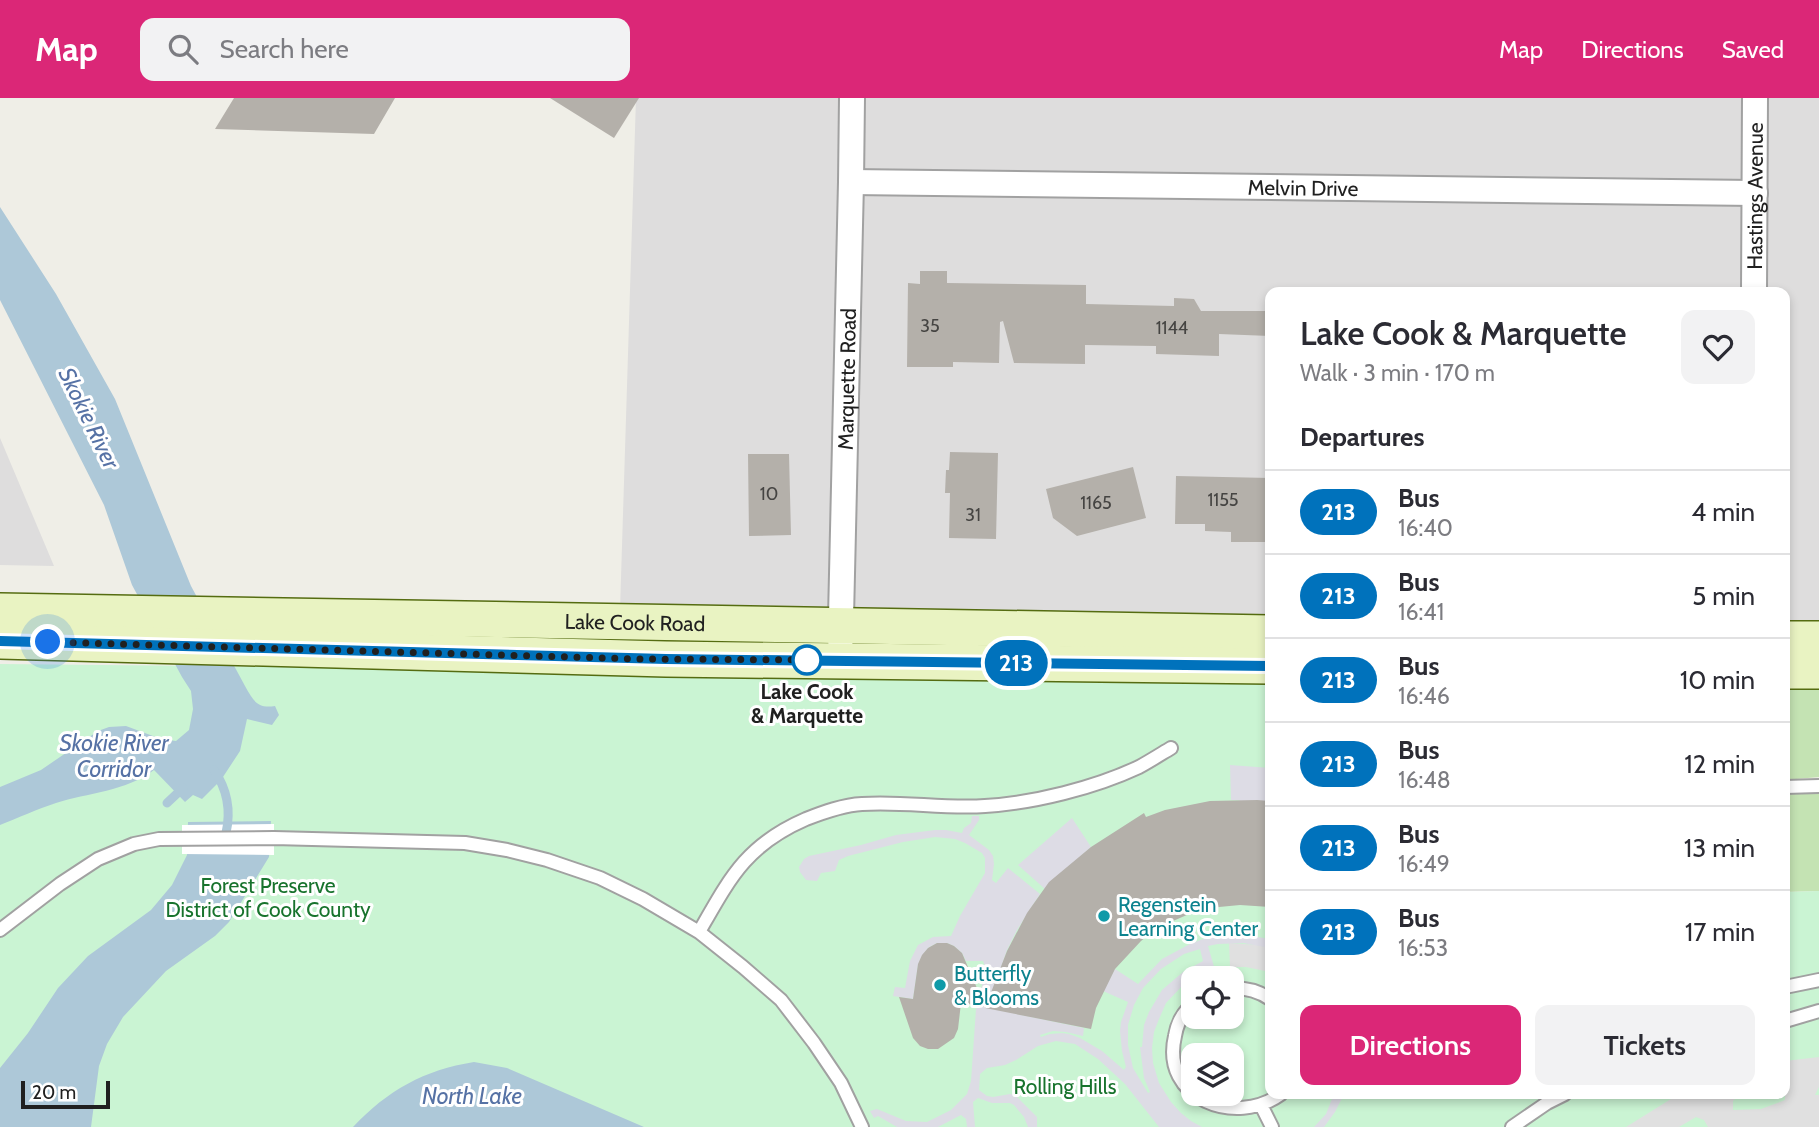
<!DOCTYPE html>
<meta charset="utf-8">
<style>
:root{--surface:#fff;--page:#f2f2f3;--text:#2b2b33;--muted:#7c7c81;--line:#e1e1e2;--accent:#db2777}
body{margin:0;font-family:Cabin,sans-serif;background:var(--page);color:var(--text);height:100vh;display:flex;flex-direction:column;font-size:26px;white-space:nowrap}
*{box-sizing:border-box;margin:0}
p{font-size:23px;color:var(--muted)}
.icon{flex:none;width:38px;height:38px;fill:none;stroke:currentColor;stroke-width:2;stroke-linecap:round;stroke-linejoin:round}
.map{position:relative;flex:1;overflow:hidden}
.sheet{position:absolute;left:1265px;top:189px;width:525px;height:812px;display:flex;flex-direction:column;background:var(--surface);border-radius:14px;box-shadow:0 4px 10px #0003}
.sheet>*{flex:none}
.badge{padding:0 14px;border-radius:23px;font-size:24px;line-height:46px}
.buttons{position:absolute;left:1181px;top:868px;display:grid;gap:14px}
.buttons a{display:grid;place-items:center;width:63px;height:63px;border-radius:14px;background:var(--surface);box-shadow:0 4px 10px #0003;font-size:35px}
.scale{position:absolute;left:21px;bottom:18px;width:89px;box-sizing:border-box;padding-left:7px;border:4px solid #202020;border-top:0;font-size:19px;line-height:24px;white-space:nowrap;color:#202020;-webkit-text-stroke:5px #fff;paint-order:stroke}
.you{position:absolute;width:35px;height:35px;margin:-18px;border:5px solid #fff;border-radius:50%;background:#1a73e8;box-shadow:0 0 0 10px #1a73e833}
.map>.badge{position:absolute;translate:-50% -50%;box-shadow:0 0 0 4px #fff}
h2{padding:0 35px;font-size:26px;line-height:63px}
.round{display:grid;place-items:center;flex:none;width:74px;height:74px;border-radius:14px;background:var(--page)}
.headline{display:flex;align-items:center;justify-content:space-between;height:119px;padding:0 35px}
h1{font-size:33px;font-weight:600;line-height:52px}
.button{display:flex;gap:14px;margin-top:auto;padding:14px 35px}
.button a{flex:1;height:80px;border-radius:14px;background:var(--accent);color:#fff;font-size:28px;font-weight:600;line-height:80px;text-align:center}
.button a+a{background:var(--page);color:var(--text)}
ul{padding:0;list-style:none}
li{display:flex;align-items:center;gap:21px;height:84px;padding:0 35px;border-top:2px solid var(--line)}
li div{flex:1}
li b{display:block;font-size:26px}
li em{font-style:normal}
li .badge{min-width:77px;font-weight:700;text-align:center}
header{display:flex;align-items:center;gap:42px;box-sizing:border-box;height:98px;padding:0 35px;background:var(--accent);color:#fff}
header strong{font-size:33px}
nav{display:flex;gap:38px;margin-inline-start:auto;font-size:24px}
.search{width:490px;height:63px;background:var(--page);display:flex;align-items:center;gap:18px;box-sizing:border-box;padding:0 24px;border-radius:14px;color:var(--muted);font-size:26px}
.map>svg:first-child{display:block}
.residential{fill:#dedddd}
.grass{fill:#c4e3b3}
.park{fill:#caf4d3;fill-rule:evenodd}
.parking{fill:#e0e0e0}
.plaza{fill:#dddce5;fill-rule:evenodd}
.water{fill:#adc8d8}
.pier{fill:#fff}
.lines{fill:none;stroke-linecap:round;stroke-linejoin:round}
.stream{stroke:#adc8d8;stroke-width:9}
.building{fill:#b4b0aa}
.service-casing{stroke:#a1a1a1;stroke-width:16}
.minor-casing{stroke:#a1a1a1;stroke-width:28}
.secondary-casing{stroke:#556c11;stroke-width:38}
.service{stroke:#fff;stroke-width:12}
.minor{stroke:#fff;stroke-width:24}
.secondary{stroke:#e9f3c2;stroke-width:35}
.line-casing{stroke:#fff;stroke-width:16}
.line{stroke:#0072bc;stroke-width:10}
.walk{stroke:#202020;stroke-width:7;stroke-dasharray:0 12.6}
.stop-dot{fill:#fff;stroke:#0072bc;stroke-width:3.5}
.culture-dot{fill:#0f9aa8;stroke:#fff;stroke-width:2.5}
.labels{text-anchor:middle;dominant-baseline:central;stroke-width:6;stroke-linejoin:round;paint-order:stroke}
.number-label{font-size:18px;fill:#454442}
.street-label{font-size:21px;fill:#202020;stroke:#fff}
.stop-label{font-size:21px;font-weight:bold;fill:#202020;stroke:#fff}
.park-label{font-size:21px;fill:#18732d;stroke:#fff}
.culture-label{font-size:21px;fill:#0d838f;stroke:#fff;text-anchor:start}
.water-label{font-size:23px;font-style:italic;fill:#5672a5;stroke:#fff}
</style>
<header>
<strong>Map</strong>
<div class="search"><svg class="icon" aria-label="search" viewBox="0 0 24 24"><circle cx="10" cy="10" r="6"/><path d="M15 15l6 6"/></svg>Search here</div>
<nav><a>Map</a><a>Directions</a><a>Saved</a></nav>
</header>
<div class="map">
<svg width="1819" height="1029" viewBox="0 0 1819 1029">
<rect width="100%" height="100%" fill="#efeee7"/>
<path class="residential" d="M636,0H1819V525L1785,524V194H1270V519L620,512Z
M0,340L54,468L0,467Z"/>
<path class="grass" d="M1785,583L1819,584V679L1785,682Z
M1785,695H1819V793L1785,794Z"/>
<path class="park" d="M0,566L1270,578V996H1785V794L1819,793V1029H0ZM1194,880H1232V919H1194ZM1194,957H1232V996H1194Z"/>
<path class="parking" d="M1229,845L1258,847L1270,850V857L1265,873L1246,869H1230Z
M1819,959V989L1815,997H1819V1029H1708L1704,1022L1696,1019L1679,1029H1626L1679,996H1740L1733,1003V1012L1761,1011L1785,1002V963Z"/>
<path class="plaza" d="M1230,667L1270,670V734L1265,733L1239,702H1231Z
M972,718H979V722L969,737L989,752L993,758L994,766L992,782L996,785L1008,770L1040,796L1017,832L1007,852L994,890L989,910L1084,930L1083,938L1066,934L1053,933L1040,937L1041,939L1050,936L1062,935L1069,936L1080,940L1102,953L1124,972L1126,969L1122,953L1120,933L1121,924L1128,904L1103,893L1115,871L1138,886L1162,861L1190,846L1206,840L1223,837L1239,836L1270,841V850L1243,845L1218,846L1208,848L1215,872L1198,878L1184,886L1166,905L1159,921L1154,934L1152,950L1153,965L1159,985L1171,1004L1181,1015L1191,1023L1202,1029H1159L1125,986L1098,961L1075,946L1056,943L1038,948L1016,962L1005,967L987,970L980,976L979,992L987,998L993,999L1010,996L1015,997L1037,1019V1029H1028L1024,1019L1014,1007L1010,1005H992L978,1000L973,1004L975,1029H967L966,1021L961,1017L938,1029H897L878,1018L874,1020L870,1013L877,1011L906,1023L927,1024L951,1012L967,996L971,983L976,911L986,871L983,863H966L962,855L954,848L947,845H937L928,850L922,858L918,867L913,901L893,898L895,889L905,890L910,863L918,847L933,839L951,838L960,818L985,775V760L982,755L965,745L955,741L935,739L903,744L848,758L839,762L835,773L821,775L817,783L806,782L800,774L799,769L804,761L809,758L861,747L896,737L935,732H946L962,735L964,730L971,725ZM1200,851L1203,863L1183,874L1162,892L1149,914L1144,927L1142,949H1140L1144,980L1150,994L1148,995L1133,970L1128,947V927L1134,907L1143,890L1161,871L1184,856Z
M1072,720L1091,749L1045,791L1018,767Z
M1334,996H1344L1335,1014L1324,1029H1314L1326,1016Z"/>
<path class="water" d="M0,109L56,196L115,301L191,488L245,588C253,602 257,611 275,608L279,617L272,627L247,621L240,653L221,682L202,701L193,697L185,704L154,672C127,693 87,695 56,705C37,711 18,720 0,727V689L41,672L98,633L109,629L126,628L161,641L176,643L189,632L193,611L191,593L182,579L132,487L104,407L0,202Z
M271,723L269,759L229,824L215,838L166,873L123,919L107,946L99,968L91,1029H0V970L28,935L58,890L88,858L151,812L172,787L187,757L188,724Z
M474,964L507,970L644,1029H353C388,992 424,972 474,964Z"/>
<path class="pier" d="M274,726V757L182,756V727Z"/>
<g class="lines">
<path class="stream" d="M214,672C227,691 231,713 226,735
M167,705L183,690"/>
</g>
<path class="building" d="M234,0H395L374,36L215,31Z
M550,0H639L614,40Z
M920,173H947V185L1086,187V206L1174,208V200L1194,201L1201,213H1270V238L1219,236V258L1156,256V248L1085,247V266L1014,265L1003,223L1000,224L999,265L953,264V269H907L908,185L920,186Z
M950,354L998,355L996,441L949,440L950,395H945L946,372H949Z
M748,356H789L791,437L749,438Z
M1133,369L1146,420L1077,438L1053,420L1046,391Z
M1176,378L1270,380V444H1231V434L1205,433V426H1175Z
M1257,702L1270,703V809L1240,807L1219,809L1196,813L1157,830L1141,843L1115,871L1096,910L1091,931L985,910L1007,853L1027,815L1049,784L1091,749L1144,715L1146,719L1165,712L1210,703Z
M937,845H947L954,848L962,855L985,909L961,905L958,931L954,940L938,951H928L920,948L913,940L899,899L913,901L918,866L922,857L928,850Z"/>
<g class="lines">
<g class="service-casing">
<path id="service" d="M1785,689L1819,688
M0,832L60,786L98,761L134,746L159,741L274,740L465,745L507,752L547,762L600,780L643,801L699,834L743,869L781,902L814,945L841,985L862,1029
M699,834C730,780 746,747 806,721C824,714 843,707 862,706C903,703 944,711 985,708C1034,705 1094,690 1139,669C1150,663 1161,656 1171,650
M1785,889L1819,882
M1232,890C1246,890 1259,893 1270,901
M1194,906C1183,913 1177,926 1175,938C1160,1001 1236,1029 1281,996
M1785,923L1819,913
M1262,1009L1272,1029
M1512,1029L1547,1005L1565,996"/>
</g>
<g class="minor-casing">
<g id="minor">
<path id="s1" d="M851,84L1755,95"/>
<path id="s2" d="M1754,194L1755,0"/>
<path id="s3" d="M840,563L851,84L852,0"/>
</g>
</g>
<g class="secondary-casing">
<g id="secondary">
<path id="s4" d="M0,513L1270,535"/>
<path d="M1785,541H1819"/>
<path d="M0,543L666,561L1270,568"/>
<path d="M1785,573H1819"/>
</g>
</g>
<use href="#service" class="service"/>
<use href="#minor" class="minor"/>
<use href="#secondary" class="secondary"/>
</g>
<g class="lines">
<g class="line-casing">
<path id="line" d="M0,543L666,561L1270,568"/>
</g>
<use href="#line" class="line"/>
<path class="walk" d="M48,544L639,561L815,562H807"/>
</g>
<circle class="stop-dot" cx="807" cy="562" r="14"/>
<g class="culture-dot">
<circle cx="1104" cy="818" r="7"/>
<circle cx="940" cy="887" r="7"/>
</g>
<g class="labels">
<g class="number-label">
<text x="930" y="228">35</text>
<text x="1172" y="230">1144</text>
<text x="769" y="396">10</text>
<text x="1223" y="402">1155</text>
<text x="1096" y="405">1165</text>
<text x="973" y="417">31</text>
</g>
<g class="street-label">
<text stroke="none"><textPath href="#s1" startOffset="452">Melvin Drive</textPath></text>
<text stroke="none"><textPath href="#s2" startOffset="96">Hastings Avenue</textPath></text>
<text stroke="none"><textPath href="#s3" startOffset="282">Marquette Road</textPath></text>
<text stroke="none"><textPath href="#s4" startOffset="635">Lake Cook Road</textPath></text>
</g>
<g class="stop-label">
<text x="807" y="593">Lake Cook<tspan x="807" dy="24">&amp; Marquette</tspan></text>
</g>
<g class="park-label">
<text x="268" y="787">Forest Preserve<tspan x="268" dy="24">District of Cook County</tspan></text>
<text x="1065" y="988">Rolling Hills</text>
</g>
<g class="culture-label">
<text x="1118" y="806">Regenstein<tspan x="1118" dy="24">Learning Center</tspan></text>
<text x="954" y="875">Butterfly<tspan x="954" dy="24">&amp; Blooms</tspan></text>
</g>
<g class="water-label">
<text transform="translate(89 320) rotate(64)">Skokie River</text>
<text x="114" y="645">Skokie River<tspan x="114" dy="26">Corridor</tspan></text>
<text x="472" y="998">North Lake</text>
</g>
</g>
</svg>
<div class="buttons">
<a><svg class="icon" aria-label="locate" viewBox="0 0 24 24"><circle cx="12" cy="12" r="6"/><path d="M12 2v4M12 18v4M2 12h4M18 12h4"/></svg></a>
<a><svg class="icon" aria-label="layers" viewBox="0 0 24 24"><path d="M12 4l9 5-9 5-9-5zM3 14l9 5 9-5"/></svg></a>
</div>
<div class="scale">20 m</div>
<div class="you" style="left:48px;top:544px"></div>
<b class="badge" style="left:1016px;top:565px;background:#0072bc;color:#fff">213</b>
<section class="sheet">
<div class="headline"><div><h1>Lake Cook &amp; Marquette</h1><p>Walk · 3 min · 170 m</p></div><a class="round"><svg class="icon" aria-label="heart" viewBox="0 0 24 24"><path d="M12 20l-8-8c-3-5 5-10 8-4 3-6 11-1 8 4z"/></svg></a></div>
<h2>Departures</h2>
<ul>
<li><span class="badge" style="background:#0072bc;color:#fff">213</span><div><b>Bus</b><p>16:40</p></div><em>4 min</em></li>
<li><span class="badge" style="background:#0072bc;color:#fff">213</span><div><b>Bus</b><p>16:41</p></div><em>5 min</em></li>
<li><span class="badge" style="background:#0072bc;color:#fff">213</span><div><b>Bus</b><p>16:46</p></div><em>10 min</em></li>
<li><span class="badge" style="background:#0072bc;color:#fff">213</span><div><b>Bus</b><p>16:48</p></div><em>12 min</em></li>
<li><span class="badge" style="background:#0072bc;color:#fff">213</span><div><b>Bus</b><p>16:49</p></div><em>13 min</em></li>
<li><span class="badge" style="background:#0072bc;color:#fff">213</span><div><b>Bus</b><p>16:53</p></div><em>17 min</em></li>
</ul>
<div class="button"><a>Directions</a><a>Tickets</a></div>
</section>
</div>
